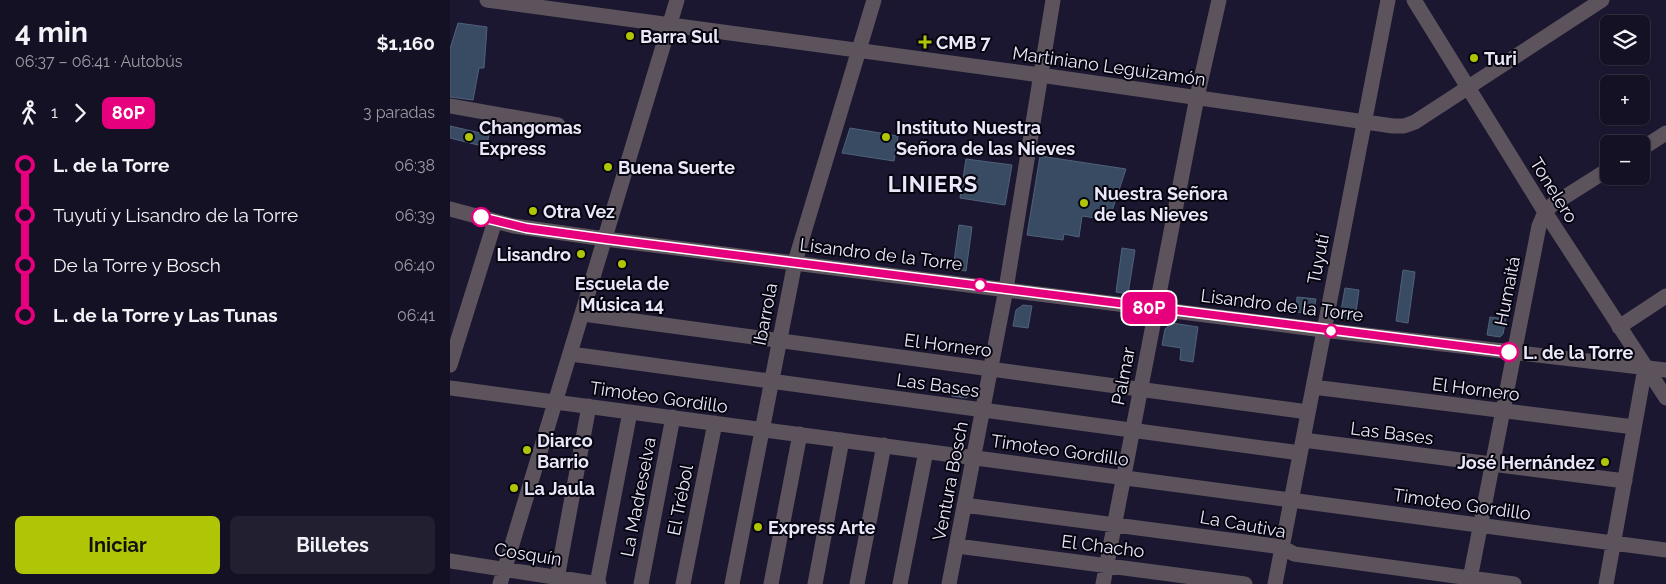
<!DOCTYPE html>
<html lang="es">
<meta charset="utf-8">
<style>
:root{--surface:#151124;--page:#221f31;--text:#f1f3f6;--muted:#9d9da6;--line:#343141;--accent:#afc506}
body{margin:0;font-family:Raleway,sans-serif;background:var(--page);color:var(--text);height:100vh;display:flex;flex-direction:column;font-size:19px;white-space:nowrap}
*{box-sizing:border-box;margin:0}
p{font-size:16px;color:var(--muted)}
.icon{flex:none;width:28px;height:28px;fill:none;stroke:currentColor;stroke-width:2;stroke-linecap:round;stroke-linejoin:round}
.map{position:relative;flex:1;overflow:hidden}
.drawer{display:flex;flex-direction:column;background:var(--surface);width:450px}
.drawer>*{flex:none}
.badge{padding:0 10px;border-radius:8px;font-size:18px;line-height:32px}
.controls{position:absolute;left:1150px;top:15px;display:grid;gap:10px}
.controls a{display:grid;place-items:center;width:50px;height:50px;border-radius:8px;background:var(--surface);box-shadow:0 1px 4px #0004,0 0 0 1px var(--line);font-size:25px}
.map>.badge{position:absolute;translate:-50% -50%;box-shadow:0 0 0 2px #fff}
.legs{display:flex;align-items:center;gap:8px;height:55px;padding:0 15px;font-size:16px}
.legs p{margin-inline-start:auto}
.overview{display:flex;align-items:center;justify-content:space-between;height:85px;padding:0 15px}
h1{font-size:28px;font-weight:700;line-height:38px}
.cta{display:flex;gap:10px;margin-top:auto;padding:10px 15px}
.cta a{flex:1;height:58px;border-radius:8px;background:var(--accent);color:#111;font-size:20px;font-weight:700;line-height:58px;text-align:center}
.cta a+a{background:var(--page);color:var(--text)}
ul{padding:0 15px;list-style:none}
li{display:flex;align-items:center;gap:18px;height:50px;font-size:19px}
li i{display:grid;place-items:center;width:8px;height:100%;margin:0 6px;background:currentColor}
li i::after{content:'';width:12px;height:12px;margin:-6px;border:4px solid;border-radius:50%;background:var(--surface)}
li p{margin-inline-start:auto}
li:first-child i{background:linear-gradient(#0000 50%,currentColor 0)}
li:last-child i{background:linear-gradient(currentColor 50%,#0000 0)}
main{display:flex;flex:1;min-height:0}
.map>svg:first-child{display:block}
.building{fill:#384b63;stroke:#4f627b}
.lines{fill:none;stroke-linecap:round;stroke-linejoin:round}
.minor{stroke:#5d535d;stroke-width:15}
.line-1-casing{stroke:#fff;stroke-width:11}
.line-1{stroke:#e6007e;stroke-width:8}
.poi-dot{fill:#afc506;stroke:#06050f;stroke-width:2}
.stop-1-dot{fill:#fff;stroke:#e6007e;stroke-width:2.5}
.labels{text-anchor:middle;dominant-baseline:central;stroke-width:4;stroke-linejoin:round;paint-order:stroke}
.poi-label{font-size:18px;font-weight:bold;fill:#e9e7f9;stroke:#06050f;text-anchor:start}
.street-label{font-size:18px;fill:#e9e7f9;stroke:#06050f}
.stop-label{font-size:18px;font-weight:bold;fill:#e9e7f9;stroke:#06050f;text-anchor:start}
.district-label{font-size:22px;font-weight:bold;letter-spacing:1px;fill:#e9e7f9;stroke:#06050f}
</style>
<main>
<section class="drawer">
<div class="overview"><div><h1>4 min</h1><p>06:37 – 06:41 · Autobús</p></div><b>$1,160</b></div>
<div class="legs"><svg class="icon" aria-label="walk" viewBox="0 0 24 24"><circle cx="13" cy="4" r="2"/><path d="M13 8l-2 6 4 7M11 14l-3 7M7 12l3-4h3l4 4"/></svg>1<svg class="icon" aria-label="forward" viewBox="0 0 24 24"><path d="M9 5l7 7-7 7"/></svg><b class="badge" style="background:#e6007e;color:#fff">80P</b><p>3 paradas</p></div>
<ul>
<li><i style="color:#e6007e"></i><b>L. de la Torre</b><p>06:38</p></li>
<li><i style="color:#e6007e"></i><span>Tuyutí y Lisandro de la Torre</span><p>06:39</p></li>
<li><i style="color:#e6007e"></i><span>De la Torre y Bosch</span><p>06:40</p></li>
<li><i style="color:#e6007e"></i><b>L. de la Torre y Las Tunas</b><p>06:41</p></li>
</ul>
<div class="cta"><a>Iniciar</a><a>Billetes</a></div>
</section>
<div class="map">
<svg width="1216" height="584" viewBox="0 0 1216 584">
<rect width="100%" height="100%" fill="#1c1730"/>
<path class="building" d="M8,23L37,27L34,68H29L23,100L0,97V49Z
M0,126L39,135L36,147L0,138Z
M400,128L448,136L444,161L392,153Z
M590,156L676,169L659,220L632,216L629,237L614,234L613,240L577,235Z
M516,159L562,165L555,205L510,198Z
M509,225L522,227L516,271L503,269Z
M672,248L685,250L678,294L666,292Z
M953,270L965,272L958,323L946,321Z
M895,288L909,290L905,320L896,318L891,311Z
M847,297L866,299L863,314L846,312Z
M573,305L582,306L578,328L563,326L566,310Z
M1040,317L1056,319L1053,334L1050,337L1037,335Z
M722,323L748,327L743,362L730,360L731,348L712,345L715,329Z
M503,386L522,389L521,395L516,398L502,396Z"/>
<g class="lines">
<path class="minor" d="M37,0L590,75L943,126H954L965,122L1152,0
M964,0L1095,212L1216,398
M0,106L108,125
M1191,149L1216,133
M0,209L64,226L155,239L873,330L1216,370
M133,314L858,412
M1169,327L1216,296
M121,354L850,453
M0,365L45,221
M863,387L1184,427
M0,388L1216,550
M853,440L1175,481
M514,505L832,547L844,554L1064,584
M507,546L795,584
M0,561L149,584
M50,584L227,0
M106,584L139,406
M147,584L180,412
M191,584L223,417
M233,584L265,423
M282,584L345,262L424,0
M321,584L350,434
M365,584L392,440
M407,584L434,445
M450,584L476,451
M499,584L556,289L603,0
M653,584L747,97L769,0
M825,584L938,0
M1019,584L1089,226L1095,212L1102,205L1159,169
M1156,584L1195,368"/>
</g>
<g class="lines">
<g class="line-1-casing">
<path id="line-1" d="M31,217L76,228L156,239L1059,352"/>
</g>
<use href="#line-1" class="line-1"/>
</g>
<g class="poi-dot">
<circle cx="180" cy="36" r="5"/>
<path d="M472.5 34.5h5v5h5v5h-5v5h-5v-5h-5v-5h5z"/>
<circle cx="1024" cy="58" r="5"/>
<circle cx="19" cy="137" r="5"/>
<circle cx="436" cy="137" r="5"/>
<circle cx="158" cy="167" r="5"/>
<circle cx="634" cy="203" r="5"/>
<circle cx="83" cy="211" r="5"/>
<circle cx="131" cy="254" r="5"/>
<circle cx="172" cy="264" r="5"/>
<circle cx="77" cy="450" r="5"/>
<circle cx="1155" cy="462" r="5"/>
<circle cx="64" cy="488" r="5"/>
<circle cx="308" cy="527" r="5"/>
</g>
<g class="stop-1-dot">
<circle cx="31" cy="217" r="9"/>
<circle cx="530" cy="285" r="6"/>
<circle cx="881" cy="331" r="6"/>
<circle cx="1059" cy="352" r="9"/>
</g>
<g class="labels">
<g class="poi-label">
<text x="190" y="36">Barra Sul</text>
<text x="486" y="42">CMB 7</text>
<text x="1034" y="58">Turi</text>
<text x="29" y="127">Changomas<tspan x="29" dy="21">Express</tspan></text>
<text x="446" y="127">Instituto Nuestra<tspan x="446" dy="21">Señora de las Nieves</tspan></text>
<text x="168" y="167">Buena Suerte</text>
<text x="644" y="193">Nuestra Señora<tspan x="644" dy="21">de las Nieves</tspan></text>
<text x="93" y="211">Otra Vez</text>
<text x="121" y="254" text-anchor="end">Lisandro</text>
<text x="172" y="283" text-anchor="middle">Escuela de<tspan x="172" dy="21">Música 14</tspan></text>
<text x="87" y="440">Diarco<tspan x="87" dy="21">Barrio</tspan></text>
<text x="1145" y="462" text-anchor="end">José Hernández</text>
<text x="74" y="488">La Jaula</text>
<text x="318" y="527">Express Arte</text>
</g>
<g class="street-label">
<text transform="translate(659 66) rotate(8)">Martiniano Leguizamón</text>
<text transform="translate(1104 190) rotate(58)">Tonelero</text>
<text transform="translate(431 254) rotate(7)">Lisandro de la Torre</text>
<text transform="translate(868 259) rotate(-79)">Tuyutí</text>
<text transform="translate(1057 291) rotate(-79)">Humaitá</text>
<text transform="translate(832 305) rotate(7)">Lisandro de la Torre</text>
<text transform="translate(315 314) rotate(-79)">Ibarrola</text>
<text transform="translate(498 345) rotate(7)">El Hornero</text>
<text transform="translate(673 376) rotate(-79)">Palmar</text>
<text transform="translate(488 385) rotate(8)">Las Bases</text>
<text transform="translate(1026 389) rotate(7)">El Hornero</text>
<text transform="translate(209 397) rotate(8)">Timoteo Gordillo</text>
<text transform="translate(942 433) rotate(7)">Las Bases</text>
<text transform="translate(610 450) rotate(8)">Timoteo Gordillo</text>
<text transform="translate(500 481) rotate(-79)">Ventura Bosch</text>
<text transform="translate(188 497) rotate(-79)">La Madreselva</text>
<text transform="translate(230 500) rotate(-79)">El Trébol</text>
<text transform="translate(1012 504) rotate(8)">Timoteo Gordillo</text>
<text transform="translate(793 524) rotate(10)">La Cautiva</text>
<text transform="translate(653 546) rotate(7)">El Chacho</text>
<text transform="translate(78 554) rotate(9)">Cosquín</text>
</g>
<g class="stop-label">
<text x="1073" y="352">L. de la Torre</text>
</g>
<g class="district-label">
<text x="483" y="184">LINIERS</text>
</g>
</g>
</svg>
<div class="controls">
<a><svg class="icon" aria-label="layers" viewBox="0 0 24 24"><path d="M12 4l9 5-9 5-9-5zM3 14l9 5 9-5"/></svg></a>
<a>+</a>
<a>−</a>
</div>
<b class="badge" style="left:699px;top:308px;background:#e6007e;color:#fff">80P</b>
</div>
</main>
